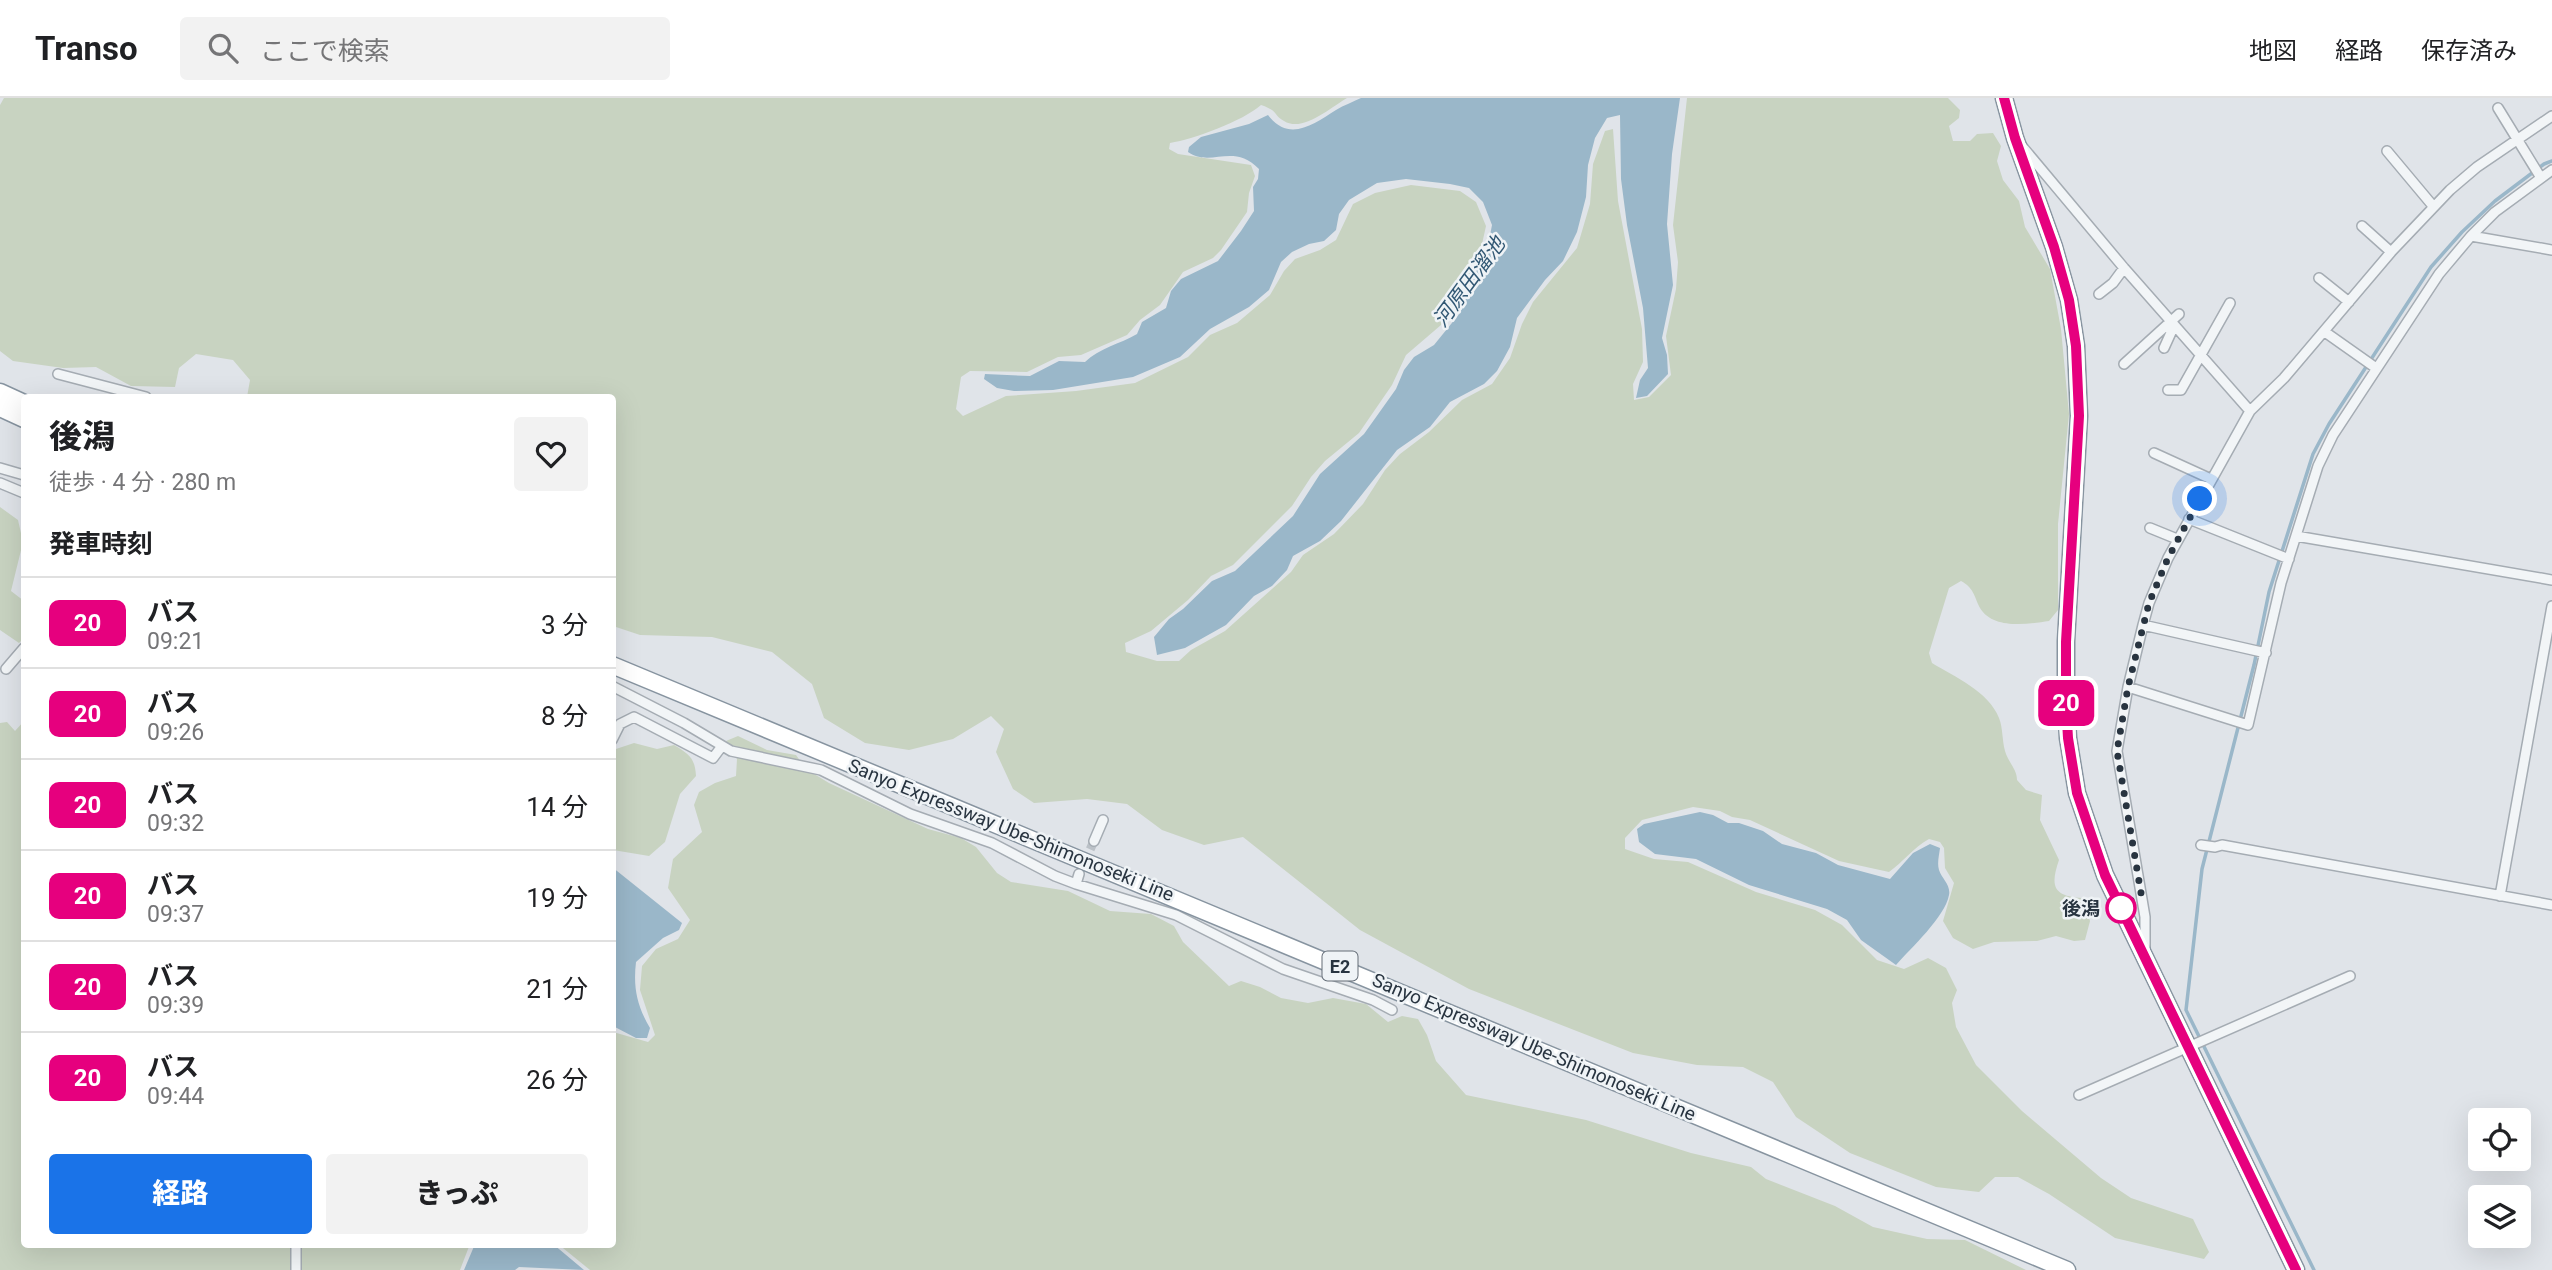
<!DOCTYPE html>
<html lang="ja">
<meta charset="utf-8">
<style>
:root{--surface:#fff;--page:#f2f2f2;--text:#202124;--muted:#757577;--line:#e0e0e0;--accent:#1a73e8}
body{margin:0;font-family:Roboto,"Noto Sans JP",sans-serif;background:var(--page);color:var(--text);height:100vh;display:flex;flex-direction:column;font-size:26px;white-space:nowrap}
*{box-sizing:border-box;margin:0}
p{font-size:23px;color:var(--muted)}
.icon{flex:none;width:38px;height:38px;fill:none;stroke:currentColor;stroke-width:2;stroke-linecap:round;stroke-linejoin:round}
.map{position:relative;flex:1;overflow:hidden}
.drawer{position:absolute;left:21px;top:296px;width:595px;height:854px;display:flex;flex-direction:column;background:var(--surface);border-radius:7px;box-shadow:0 7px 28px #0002}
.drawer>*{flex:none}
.badge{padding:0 14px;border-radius:10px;font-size:24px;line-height:46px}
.tools{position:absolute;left:2468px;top:1010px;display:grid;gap:14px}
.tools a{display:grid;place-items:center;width:63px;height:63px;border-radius:7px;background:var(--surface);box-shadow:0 7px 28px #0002;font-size:35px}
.you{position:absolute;width:35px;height:35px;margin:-18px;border:5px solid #fff;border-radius:50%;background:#1a73e8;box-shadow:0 0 0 10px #1a73e833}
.map>.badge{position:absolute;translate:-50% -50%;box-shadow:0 0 0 4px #fff}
h2{padding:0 28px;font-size:26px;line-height:63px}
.round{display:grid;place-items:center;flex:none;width:74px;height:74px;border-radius:7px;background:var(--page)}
.summary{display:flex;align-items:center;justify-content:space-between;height:119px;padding:0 28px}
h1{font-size:33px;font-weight:800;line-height:52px}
.button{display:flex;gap:14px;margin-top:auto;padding:14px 28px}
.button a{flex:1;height:80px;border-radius:7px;background:var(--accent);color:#fff;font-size:28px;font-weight:800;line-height:80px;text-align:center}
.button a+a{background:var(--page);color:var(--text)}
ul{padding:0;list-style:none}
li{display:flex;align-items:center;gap:21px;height:91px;padding:0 28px;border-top:2px solid var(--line)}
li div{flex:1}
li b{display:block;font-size:26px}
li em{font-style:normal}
li .badge{min-width:77px;font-weight:700;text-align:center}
header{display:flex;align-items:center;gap:42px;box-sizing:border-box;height:98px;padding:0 35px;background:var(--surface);border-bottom:2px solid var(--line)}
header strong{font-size:33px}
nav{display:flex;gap:38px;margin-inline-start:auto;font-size:24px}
.search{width:490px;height:63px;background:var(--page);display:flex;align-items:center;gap:18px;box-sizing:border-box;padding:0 24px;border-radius:7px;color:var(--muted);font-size:26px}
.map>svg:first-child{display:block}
.green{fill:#c8d3c1}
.water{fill:#9ab7c9}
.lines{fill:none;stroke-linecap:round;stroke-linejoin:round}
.stream{stroke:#9ab7c9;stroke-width:3.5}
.street-tunnel{stroke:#bbc1c7;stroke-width:9;stroke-dasharray:9 4.5;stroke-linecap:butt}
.street-casing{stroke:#a5acb3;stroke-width:12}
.highway-casing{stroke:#8794a0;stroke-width:19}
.street{stroke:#f2f5f7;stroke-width:9}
.highway{stroke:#fff;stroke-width:16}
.line-casing{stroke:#fff;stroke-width:16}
.line{stroke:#e6007e;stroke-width:10}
.walk{stroke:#283440;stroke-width:7;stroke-dasharray:0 12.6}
.stop-dot{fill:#fff;stroke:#e6007e;stroke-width:3.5}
.labels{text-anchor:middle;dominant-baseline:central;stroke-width:5;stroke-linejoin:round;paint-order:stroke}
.shield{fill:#eff3f6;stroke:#646d77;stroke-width:2}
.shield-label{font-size:18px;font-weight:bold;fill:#283440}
.street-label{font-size:19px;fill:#283440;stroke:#eff3f6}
.stop-label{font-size:19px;font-weight:bold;fill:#283440;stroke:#eff3f6;text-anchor:end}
.water-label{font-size:21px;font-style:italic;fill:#325874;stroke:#eff3f6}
</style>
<header>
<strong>Transo</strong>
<div class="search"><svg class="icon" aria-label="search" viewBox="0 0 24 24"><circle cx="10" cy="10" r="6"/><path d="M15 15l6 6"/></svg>ここで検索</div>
<nav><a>地図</a><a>経路</a><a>保存済み</a></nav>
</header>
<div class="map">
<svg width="2552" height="1172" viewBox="0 0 2552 1172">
<rect width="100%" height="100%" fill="#e0e4e9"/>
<path class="green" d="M4,0H1347C1331,9 1303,35 1284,23C1273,17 1279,13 1261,7C1243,23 1194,41 1170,45L1169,51L1178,56L1251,67L1255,78L1249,95L1247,114L1221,152L1213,160L1183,174L1160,207L1140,222L1127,237L1081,257L1058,259L1027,274L970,273L961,279L956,311L963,318L1006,298L1076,293L1135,285L1188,259L1210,237L1237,225L1270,197L1284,173L1295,161L1320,152L1336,142L1353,106L1375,95L1411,87L1460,93L1476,104L1486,128L1480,155L1458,203L1441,227L1406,257L1392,287L1359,335L1325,363L1311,379L1292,408L1233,467L1211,478L1188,502L1151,533L1125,545L1126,554L1157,563H1179L1191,552L1225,533L1291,474L1303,457L1334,436L1363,406L1385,372L1400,356L1429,334L1462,302L1492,286L1510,260L1522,226L1533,204L1577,150L1590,106L1593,66L1605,33L1613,31L1618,103L1642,231L1643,264L1633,286L1634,302L1649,299L1671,277L1666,238L1676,191L1678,164L1673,127L1687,0H1948L1960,12L1959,20L1949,28L1953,43H1970L1977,36L1993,35L2001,48L1997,63L2003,82L2019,103L2025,129L2050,171L2061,231L2069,316L2058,426V512L2049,523C2029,526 1993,532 1980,510C1974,498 1974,490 1961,483L1949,490L1929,555L1932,565C1955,579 1988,593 1999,620C2003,630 2002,642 2005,653C2008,664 2017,671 2017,682L2026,692L2042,697L2040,722L2059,762C2050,788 2053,798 2082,800L2090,823L2085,842L2074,843L2056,838L2037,843L1994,844L1973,851L1953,840L1943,823L1954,785L1945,770L1944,750L1940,744L1929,741C1913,750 1903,764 1889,774L1839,763L1750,722L1732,719L1720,713L1693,709L1642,722L1625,740V751L1654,761L1688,764L1756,794L1815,812L1842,827L1877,862L1904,871L1928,860L1946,870L1957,892L1952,905L1956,929L1976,967L2022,1013L2101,1080L2131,1100L2193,1121L2209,1154L2204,1161L2115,1140L2049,1096L2018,1079H1995L1979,1094L1936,1089L1850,1055L1796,1019L1773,984L1743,969L1697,967L1633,955L1469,891L1360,832L1243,739L1204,747L1162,732L1127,706L1087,701L1034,705L1013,691L996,654L1004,631L991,618L953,641L909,652L865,645L824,620L812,586L772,554L712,539L640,537L613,528L612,299H247L250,282L233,262L196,256L179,270L175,289L131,288L96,269L63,270L13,263L0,253V7Z
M0,409L18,422L23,444L11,493L24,503V540L19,545L0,532Z
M24,623V1146H470L460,1172H0V625L7,624L15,633Z
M738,638L767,652L796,657L806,671L829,685L928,731L961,740L976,749L997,775L1011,784L1068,793L1110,813L1151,816L1174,828L1183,844L1229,888L1241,883L1260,889L1281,900L1308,905L1333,900L1366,906L1388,924L1402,918L1418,921L1427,937L1436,963L1466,997L1586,1022L1691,1055L1751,1069L1766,1081L1835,1108L1873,1129L1927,1141L1965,1142L2026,1172H590L558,1146H612L613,934L648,944L655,937L640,892L642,868L656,851L678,841L690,822L668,790L673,761L702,734L694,707L699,694L715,685L736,678L737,661L726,643Z
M634,645L657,651L674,647C689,656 695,660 696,678L680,696L665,744L649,758L613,752V652Z"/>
<path class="water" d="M1361,0H1680L1672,56L1667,126L1673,187L1662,240L1667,257L1668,276L1647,298L1636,300L1640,282L1648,270L1643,210L1627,127L1621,81L1620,17L1607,20L1595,40L1588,67L1586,99L1577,134L1563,163L1545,182L1517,220L1510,249L1497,273L1484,286L1450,304L1430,329L1397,352L1341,423L1320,443L1293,458L1287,472L1272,488L1254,498L1226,527L1185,550L1157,557L1154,539L1169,521L1183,511L1212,483L1235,473L1293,418L1320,376L1364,336L1396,291L1404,272L1414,259L1434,247L1460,215L1475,176L1487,153L1492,127L1483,104L1469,90L1450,86L1406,81L1377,85L1349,102L1339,116L1336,132L1324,143L1309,146L1292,154L1281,164L1269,192L1249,209L1210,231L1180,259L1133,279L1053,292L1014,293L997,290L984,281L985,276L1030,278L1059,263L1085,264C1099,250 1120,246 1137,236L1142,224L1166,210L1171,193L1181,181L1218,163L1241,133L1254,113L1253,89L1258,81L1259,71C1233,44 1211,70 1188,54L1189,49L1201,39L1249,26L1268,17C1289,45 1314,26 1336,12C1344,7 1353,4 1361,0Z
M1700,714L1713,717L1728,725H1739L1763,733L1782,746L1816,755L1838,767L1890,781L1913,755L1930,746L1940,750C1939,758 1937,765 1939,772C1942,781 1951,787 1949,797C1945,819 1911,850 1896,867L1861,842L1847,822L1827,811L1749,787L1696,761L1655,756L1639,744L1637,731L1644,726Z
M612,769L682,825L679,832L663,840L636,864C633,890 637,908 650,930L647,940H636L613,928Z
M475,1146H553L584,1172L519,1169L515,1172H464Z"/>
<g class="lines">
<path class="stream" d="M2314,1172L2186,912L2202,771L2254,567L2269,494L2313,356L2329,326L2431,169L2462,134L2495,103L2544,66L2552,63"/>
<path class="street-tunnel" d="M1079,776L1094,743"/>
<g class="street-casing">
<path id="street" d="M2498,10L2541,80
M2021,47L2124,170L2250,313
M2387,53L2433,108
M2362,128L2391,154
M2471,138L2552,152
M2319,180L2349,204
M2099,196L2113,185L2124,170
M2325,234L2376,270
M2164,250L2174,228
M2124,266L2179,216
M58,276L146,299
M2168,292H2181L2230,205
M2154,355L2211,381
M0,370L24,377
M0,385L24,395
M2189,421L2289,461
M2150,430L2177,441
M2296,438L2552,482
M2143,527L2266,555
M6,571L24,550
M612,588L684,625L731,653L821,672L910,716L992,745L1055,778L1076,786
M2128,589L2248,627L2281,485L2318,368L2333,337L2439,176L2471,138L2495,114L2552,72
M612,642L620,626L634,619L713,660L722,648
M1094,743L1103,722
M2201,747L2215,749L2222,747L2552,807
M1079,776L1076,786L1176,817L1283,871L1373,902L1392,912
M2500,798L2552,508
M2145,854V819L2117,653L2128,589L2143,527L2149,505L2168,460L2250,313L2284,280L2391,154L2450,92L2477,69L2552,18
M2079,997L2350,878
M296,1172V1146"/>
</g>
<g class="highway-casing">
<path id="highway" d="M2004,0L2015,40L2054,149L2069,202L2076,248L2079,318L2066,543V606L2068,640L2077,695L2105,777L2296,1172
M0,294L24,305
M0,310L24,321
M612,567L2067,1172"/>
</g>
<use href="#street" class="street"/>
<use href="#highway" class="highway"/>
</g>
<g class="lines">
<g class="line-casing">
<path id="line" d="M2004,0L2015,40L2054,149L2069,202L2076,248L2079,318L2066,544V606L2068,640L2077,695L2105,777L2296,1172"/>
</g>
<use href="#line" class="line"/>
<path class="walk" d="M2121,810L2141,795L2117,653L2128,589L2149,505L2168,460L2200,401"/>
</g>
<circle class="stop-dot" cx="2121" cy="810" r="14"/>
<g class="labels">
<rect class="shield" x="1322.5" y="853.5" width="35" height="29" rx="5"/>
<g class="shield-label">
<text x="1340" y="868">E2</text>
</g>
<g class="street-label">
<text transform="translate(1011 732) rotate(22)">Sanyo Expressway Ube-Shimonoseki Line</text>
<text transform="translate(1534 949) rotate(23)">Sanyo Expressway Ube-Shimonoseki Line</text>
</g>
<g class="stop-label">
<text x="2100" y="810">後潟</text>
</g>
<g class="water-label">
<text transform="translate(1469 184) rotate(-54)">河原田溜池</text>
</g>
</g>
</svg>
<div class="tools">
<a><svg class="icon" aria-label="locate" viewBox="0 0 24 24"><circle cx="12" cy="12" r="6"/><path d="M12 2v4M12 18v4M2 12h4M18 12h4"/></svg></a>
<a><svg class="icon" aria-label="layers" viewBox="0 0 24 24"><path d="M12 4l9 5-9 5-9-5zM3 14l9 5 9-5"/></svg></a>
</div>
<div class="you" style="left:2200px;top:401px"></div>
<b class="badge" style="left:2066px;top:605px;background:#e6007e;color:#fff">20</b>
<section class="drawer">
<div class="summary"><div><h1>後潟</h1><p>徒歩 · 4 分 · 280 m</p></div><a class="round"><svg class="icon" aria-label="heart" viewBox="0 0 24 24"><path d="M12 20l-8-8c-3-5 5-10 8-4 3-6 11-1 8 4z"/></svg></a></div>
<h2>発車時刻</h2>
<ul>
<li><span class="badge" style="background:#e6007e;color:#fff">20</span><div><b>バス</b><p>09:21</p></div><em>3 分</em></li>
<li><span class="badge" style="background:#e6007e;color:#fff">20</span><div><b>バス</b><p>09:26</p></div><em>8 分</em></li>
<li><span class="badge" style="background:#e6007e;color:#fff">20</span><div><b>バス</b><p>09:32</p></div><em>14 分</em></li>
<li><span class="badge" style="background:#e6007e;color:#fff">20</span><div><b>バス</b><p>09:37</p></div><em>19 分</em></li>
<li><span class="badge" style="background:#e6007e;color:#fff">20</span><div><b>バス</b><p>09:39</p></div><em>21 分</em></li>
<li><span class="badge" style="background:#e6007e;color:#fff">20</span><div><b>バス</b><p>09:44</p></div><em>26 分</em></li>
</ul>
<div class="button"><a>経路</a><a>きっぷ</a></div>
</section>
</div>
